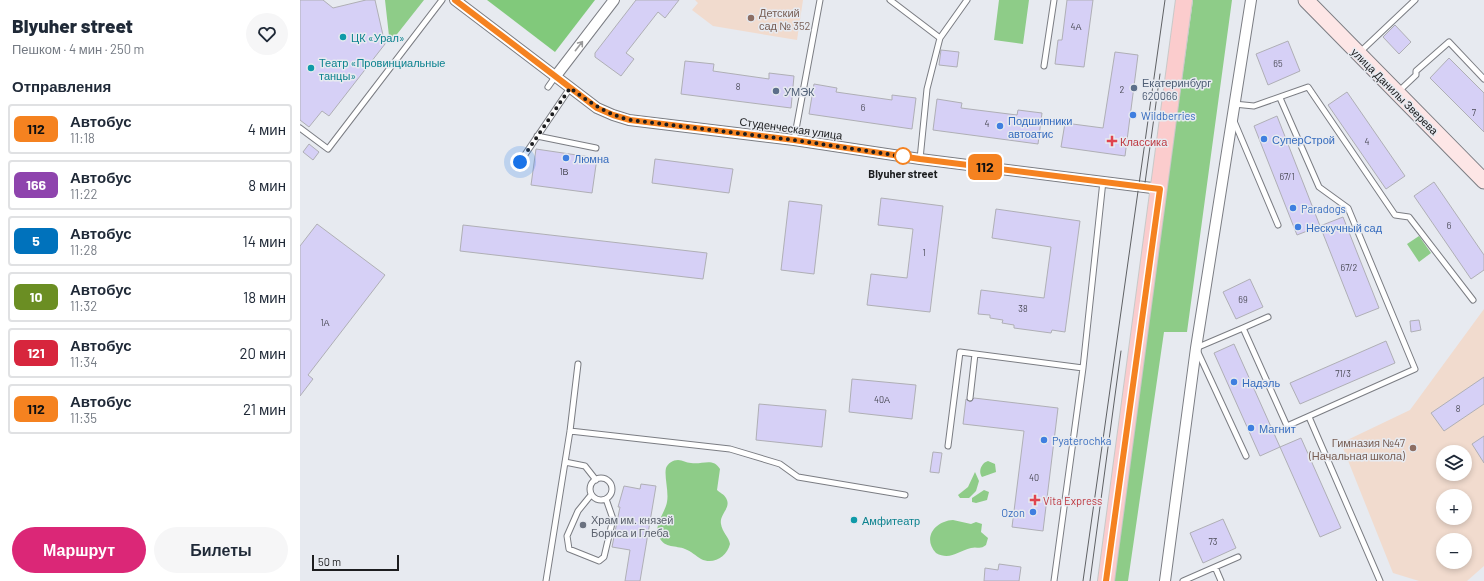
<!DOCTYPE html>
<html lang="ru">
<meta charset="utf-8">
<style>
:root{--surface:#fff;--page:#f6f6f7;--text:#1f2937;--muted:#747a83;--line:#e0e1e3;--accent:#db2777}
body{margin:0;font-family:Barlow,sans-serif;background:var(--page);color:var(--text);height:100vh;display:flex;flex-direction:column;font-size:15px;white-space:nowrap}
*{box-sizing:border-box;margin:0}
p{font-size:13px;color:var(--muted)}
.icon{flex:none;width:22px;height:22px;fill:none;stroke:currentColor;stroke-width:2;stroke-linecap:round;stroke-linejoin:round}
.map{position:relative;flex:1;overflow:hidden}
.panel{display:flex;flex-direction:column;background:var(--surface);width:300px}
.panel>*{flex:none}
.badge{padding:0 8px;border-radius:6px;font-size:14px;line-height:26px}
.fabs{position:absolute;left:1136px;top:445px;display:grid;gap:8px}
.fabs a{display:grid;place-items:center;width:36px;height:36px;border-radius:50%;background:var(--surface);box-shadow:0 2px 6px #0003;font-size:20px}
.scale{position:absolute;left:12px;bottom:10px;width:87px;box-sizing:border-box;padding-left:4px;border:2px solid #1c1d1f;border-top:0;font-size:11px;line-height:14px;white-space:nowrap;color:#1c1d1f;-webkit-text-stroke:3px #e7eaf0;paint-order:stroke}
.you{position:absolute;width:20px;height:20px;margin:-10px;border:3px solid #fff;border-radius:50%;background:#1a73e8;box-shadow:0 0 0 6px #1a73e833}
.map>.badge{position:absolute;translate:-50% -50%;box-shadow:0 0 0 2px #fff}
h2{padding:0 12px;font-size:15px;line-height:36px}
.round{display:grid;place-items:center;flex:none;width:42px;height:42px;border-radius:21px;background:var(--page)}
.overview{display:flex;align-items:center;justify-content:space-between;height:68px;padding:0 12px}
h1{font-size:19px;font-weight:800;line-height:30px}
.button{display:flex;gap:8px;margin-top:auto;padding:8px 12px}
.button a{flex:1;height:46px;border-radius:24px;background:var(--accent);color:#fff;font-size:16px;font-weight:800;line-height:46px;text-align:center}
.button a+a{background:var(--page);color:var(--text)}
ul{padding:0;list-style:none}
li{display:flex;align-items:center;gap:12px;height:50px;margin:0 8px 6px;padding:0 4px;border:2px solid var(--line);border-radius:4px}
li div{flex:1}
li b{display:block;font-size:15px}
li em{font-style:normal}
li .badge{min-width:44px;font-weight:700;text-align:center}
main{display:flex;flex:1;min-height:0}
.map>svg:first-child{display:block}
.education{fill:#f1dbce;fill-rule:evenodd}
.green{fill:#8ecc88}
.forest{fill:#81c97b}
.building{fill:#d6d0f6;stroke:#afafb5}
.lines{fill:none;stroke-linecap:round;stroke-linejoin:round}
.service-casing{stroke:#7b7d83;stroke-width:7}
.minor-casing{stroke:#7b7d83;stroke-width:12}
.secondary-casing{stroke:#7b7d83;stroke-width:17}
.primary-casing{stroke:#c9c9c9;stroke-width:18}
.service{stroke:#fff;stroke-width:5}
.minor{stroke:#fff;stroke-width:10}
.secondary{stroke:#fde6e6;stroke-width:15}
.primary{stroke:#fbcccd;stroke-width:16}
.tram{stroke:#5f6164;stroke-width:1}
.oneway{stroke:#99999a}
.line-casing{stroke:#fff;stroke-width:9}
.line{stroke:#f58220;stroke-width:6}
.walk{stroke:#1c1d1f;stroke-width:4;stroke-dasharray:0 7.2}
.education-dot{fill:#8d6e63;stroke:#e7eaf0;stroke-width:1.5}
.culture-dot{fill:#0f9aa8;stroke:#e7eaf0;stroke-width:1.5}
.service-dot{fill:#5c6f8a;stroke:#e7eaf0;stroke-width:1.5}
.shop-dot{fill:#3f7fe0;stroke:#e7eaf0;stroke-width:1.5}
.health-dot{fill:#e0444e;stroke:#e7eaf0;stroke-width:1.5}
.stop-dot{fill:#fff;stroke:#f58220;stroke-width:2}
.worship-dot{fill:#6b7280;stroke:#e7eaf0;stroke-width:1.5}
.labels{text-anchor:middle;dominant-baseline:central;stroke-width:3;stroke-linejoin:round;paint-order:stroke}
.number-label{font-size:9px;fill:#4a4a55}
.education-label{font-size:11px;fill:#785e54;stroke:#e7eaf0;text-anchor:start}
.culture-label{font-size:11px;fill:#0d838f;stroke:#e7eaf0;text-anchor:start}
.service-label{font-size:11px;fill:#4e5e75;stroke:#e7eaf0;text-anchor:start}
.street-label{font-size:11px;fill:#1c1d1f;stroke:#e7eaf0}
.shop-label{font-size:11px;fill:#366cbe;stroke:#e7eaf0;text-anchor:start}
.health-label{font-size:11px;fill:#be3a42;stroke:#e7eaf0;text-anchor:start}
.stop-label{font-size:11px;font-weight:bold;fill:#1c1d1f;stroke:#e7eaf0}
.worship-label{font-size:11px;fill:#5b616d;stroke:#e7eaf0;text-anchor:start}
</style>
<main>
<section class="panel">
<div class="overview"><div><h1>Blyuher street</h1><p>Пешком · 4 мин · 250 m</p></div><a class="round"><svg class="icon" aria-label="heart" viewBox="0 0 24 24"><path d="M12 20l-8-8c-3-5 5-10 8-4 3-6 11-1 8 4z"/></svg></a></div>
<h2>Отправления</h2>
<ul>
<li><span class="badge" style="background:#f58220;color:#111">112</span><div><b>Автобус</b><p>11:18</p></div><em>4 мин</em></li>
<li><span class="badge" style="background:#8e44ad;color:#fff">166</span><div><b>Автобус</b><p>11:22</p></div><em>8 мин</em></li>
<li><span class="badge" style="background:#0072bc;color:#fff">5</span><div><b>Автобус</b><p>11:28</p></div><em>14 мин</em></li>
<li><span class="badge" style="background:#6b8e23;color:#fff">10</span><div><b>Автобус</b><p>11:32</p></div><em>18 мин</em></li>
<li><span class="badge" style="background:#d7263d;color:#fff">121</span><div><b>Автобус</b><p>11:34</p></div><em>20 мин</em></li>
<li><span class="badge" style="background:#f58220;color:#111">112</span><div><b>Автобус</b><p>11:35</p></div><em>21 мин</em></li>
</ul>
<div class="button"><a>Маршрут</a><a>Билеты</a></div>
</section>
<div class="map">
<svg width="1184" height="581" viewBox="0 0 1184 581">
<rect width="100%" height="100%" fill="#e7eaf0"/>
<path class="education" d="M395,0H503L497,40L413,26L392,10L398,3Z
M1184,309V566L1167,581H1119L1093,573L1041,443L1110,410ZM1143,452H1165V474H1143ZM1143,496H1165V518H1143ZM1143,540H1165V562H1143Z"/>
<path class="green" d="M85,0H124L94,38L89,36Z
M699,0H729L723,44L694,40Z
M893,0H932L887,332H864L828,581H812Z
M1119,236L1131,253L1119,262L1107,244Z
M378,460C383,460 386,463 391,463C402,465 413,457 420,469L417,490C420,493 424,494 426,498C432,508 419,514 421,524C422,532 429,537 430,544C427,557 413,565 401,559C396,556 391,551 385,549C376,545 365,549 359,537C353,526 365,513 367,502C369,492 364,476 366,468C368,463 373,460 378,460Z
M688,461L695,464L696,472L682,477C678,472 681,463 688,461Z
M675,472L679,481L676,491L669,498H660L658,495L668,487Z
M684,490L689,492L687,500L676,503L672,502V498Z
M653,520L671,524L676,522L682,524L681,532L688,538L686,545C680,550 677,546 671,548C658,551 650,561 636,553C622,538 635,521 653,520Z"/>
<path class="forest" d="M187,0H295L255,52Z"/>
<path class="building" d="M0,0H23L33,8L66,0H75L85,44L29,116L22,111L9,127L0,120Z
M336,0H379L365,18L358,12L326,53L334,59L321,76L295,57V53Z
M767,0H793L784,67L755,64L758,40H762Z
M1095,25L1111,42L1099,54L1083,37Z
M988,41L1000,71L968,85L956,54Z
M641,50L659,52L657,67L639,65Z
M815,52L838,55L825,156L761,147L765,123L803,128Z
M1149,58L1184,93V132L1130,78Z
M385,61L414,64L413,71L469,79V73L494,76L491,108L381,94Z
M514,84L537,88L536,92L592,100V95L616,98L612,129L509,114Z
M1047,92L1105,176L1086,189L1028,105Z
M637,99L662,103L661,108L717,115L718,110L742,113L738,144L633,130Z
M977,116L1020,226L997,235L954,126Z
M9,144L19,152L13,160L3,152Z
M236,149L297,158L292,193L231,185Z
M355,159L433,169L429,193L352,183Z
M1134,182L1184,255V270L1171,279L1114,196Z
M581,198L643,206L630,312L567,305L571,274L607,278L613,229L578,225Z
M489,201L522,205L514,274L481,270Z
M696,209L780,221L765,332L752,330L751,333L714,328V325L702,323L703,320L690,318V315L678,314L681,290L744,298L751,247L692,238Z
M1043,217L1079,308L1056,317L1020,226Z
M17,224L85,275L8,375L13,379L0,396V246Z
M163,225L407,253L403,279L160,251Z
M950,279L963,307L936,319L923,292Z
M1119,320L1121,330L1111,332L1110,321Z
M1086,341L1095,363L1000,404L990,383Z
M934,344L980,447L960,456L914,353Z
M1184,377V404L1144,431L1131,413Z
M552,379L616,385L612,419L549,412Z
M674,398L758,408L743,531L712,527L724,431L663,424L666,399L670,402Z
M459,404L526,410L522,447L456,440Z
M1184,436V463L1172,444Z
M1001,438L1041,528L1020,537L980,447Z
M633,452L642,453L639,473L630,472Z
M341,484L356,486L340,581H325L330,550L312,547L320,507H318L324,486L340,489Z
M923,519L936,548L903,563L890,533Z
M699,564L721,567L719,581H684L685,568L698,570Z"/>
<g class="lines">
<g class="service-casing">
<path id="service" d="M590,0L640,38
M1059,53L1115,0
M744,66L754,0
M248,87L255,77
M1098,92L1116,75V71L1149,42L1184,79
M934,104L954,106L1008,87L1095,215L1109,217L1173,300
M934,121L978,225
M0,128L28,149L142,0
M237,136L296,148
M494,140L520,0
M620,159L627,89L640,38L667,0
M220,162L270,88
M943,328L968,317
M783,368L803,181
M670,398L675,354
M1009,417L1080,581
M270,431L430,449L480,464L498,477L605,495
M648,446L660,352L783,368L754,581
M946,456L896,348L943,328L987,426L1115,369L1048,208L1019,187L980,98
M265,462L285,466L296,480
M290 489a11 11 0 1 1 22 0a11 11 0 1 1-22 0Z
M291,495L278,511L267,536L269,549L299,561L304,557L313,519L306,499
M915,567L938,557
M246,581L270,431L278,364
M883,581L915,567L921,581"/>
</g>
<g class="minor-casing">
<path id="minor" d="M155,0L297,108L313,115L329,120L494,140L620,159L860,189
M255,77L314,0
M865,581L896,348L951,0"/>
</g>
<g class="secondary-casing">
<path id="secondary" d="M1006,0L1184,181"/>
</g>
<g class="primary-casing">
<path id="primary" d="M806,581L884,0"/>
</g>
<use href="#service" class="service"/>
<use href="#minor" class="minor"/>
<use href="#secondary" class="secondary"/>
<use href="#primary" class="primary"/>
<path class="tram" d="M845,183L860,74
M783,581L865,0
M790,581L821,351"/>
</g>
<defs><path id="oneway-shaft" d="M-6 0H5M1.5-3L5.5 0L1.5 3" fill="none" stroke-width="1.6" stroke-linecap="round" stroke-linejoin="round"/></defs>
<use class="oneway" href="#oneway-shaft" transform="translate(279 46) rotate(-52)"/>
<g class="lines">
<g class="line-casing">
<path id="line" d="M155,0L297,108L313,115L330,120L494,140L620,159L860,189L806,581"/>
</g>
<use href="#line" class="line"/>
<path class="walk" d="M220,162L270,88C289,102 306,114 330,120L494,140L607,157L603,156"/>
</g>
<g class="education-dot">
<circle cx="451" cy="18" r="4"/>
<circle cx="1113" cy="448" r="4"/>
</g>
<g class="culture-dot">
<circle cx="43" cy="37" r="4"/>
<circle cx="11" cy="68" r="4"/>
<circle cx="554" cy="520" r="4"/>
</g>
<g class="service-dot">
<circle cx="834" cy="88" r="4"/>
<circle cx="476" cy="91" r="4"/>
</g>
<g class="shop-dot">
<circle cx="833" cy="115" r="4"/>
<circle cx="700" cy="126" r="4"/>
<circle cx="964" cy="139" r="4"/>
<circle cx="266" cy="158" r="4"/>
<circle cx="993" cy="208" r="4"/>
<circle cx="998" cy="227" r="4"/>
<circle cx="934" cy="382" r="4"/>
<circle cx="951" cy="428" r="4"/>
<circle cx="744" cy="440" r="4"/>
<circle cx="733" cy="512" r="4"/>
</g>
<g class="health-dot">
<path d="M810 135h4v4h4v4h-4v4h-4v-4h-4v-4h4z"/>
<path d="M733 494h4v4h4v4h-4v4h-4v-4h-4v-4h4z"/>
</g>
<circle class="stop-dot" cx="603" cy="156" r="8"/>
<circle class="worship-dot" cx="283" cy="525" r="4"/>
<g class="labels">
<g class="number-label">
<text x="776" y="26">4А</text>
<text x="978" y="63">65</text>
<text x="438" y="86">8</text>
<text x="822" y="89">2</text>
<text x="563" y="107">6</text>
<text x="1174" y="112">7</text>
<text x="687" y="123">4</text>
<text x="1067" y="141">4</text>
<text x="264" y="171">1В</text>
<text x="987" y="176">67/1</text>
<text x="1149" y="225">6</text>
<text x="624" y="252">1</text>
<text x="1049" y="267">67/2</text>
<text x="943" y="299">69</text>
<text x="723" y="308">38</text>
<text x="25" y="322">1А</text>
<text x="1043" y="373">71/3</text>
<text x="582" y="399">40А</text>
<text x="1158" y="408">8</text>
<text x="734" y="477">40</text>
<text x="913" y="541">73</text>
</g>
<g class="education-label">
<text x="459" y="12">Детский<tspan x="459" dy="13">сад № 352</tspan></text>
<text x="1105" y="442" text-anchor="end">Гимназия №47<tspan x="1105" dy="13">(Начальная школа)</tspan></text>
</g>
<g class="culture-label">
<text x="51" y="37">ЦК «Урал»</text>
<text x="19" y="62">Театр «Провинциальные<tspan x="19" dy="13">танцы»</tspan></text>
<text x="562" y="520">Амфитеатр</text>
</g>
<g class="service-label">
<text x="842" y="82">Екатеринбург<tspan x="842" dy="13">620066</tspan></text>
<text x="484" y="91">УМЭК</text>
</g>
<g class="street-label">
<text transform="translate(1095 91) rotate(45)">улица Данилы Зверева</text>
<text transform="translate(491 128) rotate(8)">Студенческая улица</text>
</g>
<g class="shop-label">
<text x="841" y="115">Wildberries</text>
<text x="708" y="120">Подшипники<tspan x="708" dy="13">автоатис</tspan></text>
<text x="972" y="139">СуперСтрой</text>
<text x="274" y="158">Люмна</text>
<text x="1001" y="208">Paradogs</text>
<text x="1006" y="227">Нескучный сад</text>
<text x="942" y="382">Надэль</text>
<text x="959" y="428">Магнит</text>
<text x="752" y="440">Pyaterochka</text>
<text x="725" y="512" text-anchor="end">Ozon</text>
</g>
<g class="health-label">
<text x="820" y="141">Классика</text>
<text x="743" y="500">Vita Express</text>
</g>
<g class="stop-label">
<text x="603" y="173">Blyuher street</text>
</g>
<g class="worship-label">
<text x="291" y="519">Храм им. князей<tspan x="291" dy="13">Бориса и Глеба</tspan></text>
</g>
</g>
</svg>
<div class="fabs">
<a><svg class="icon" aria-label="layers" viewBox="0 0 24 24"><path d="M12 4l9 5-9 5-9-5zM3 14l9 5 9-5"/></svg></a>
<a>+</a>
<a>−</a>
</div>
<div class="scale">50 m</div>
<div class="you" style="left:220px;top:162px"></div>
<b class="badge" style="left:685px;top:167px;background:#f58220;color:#111">112</b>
</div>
</main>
